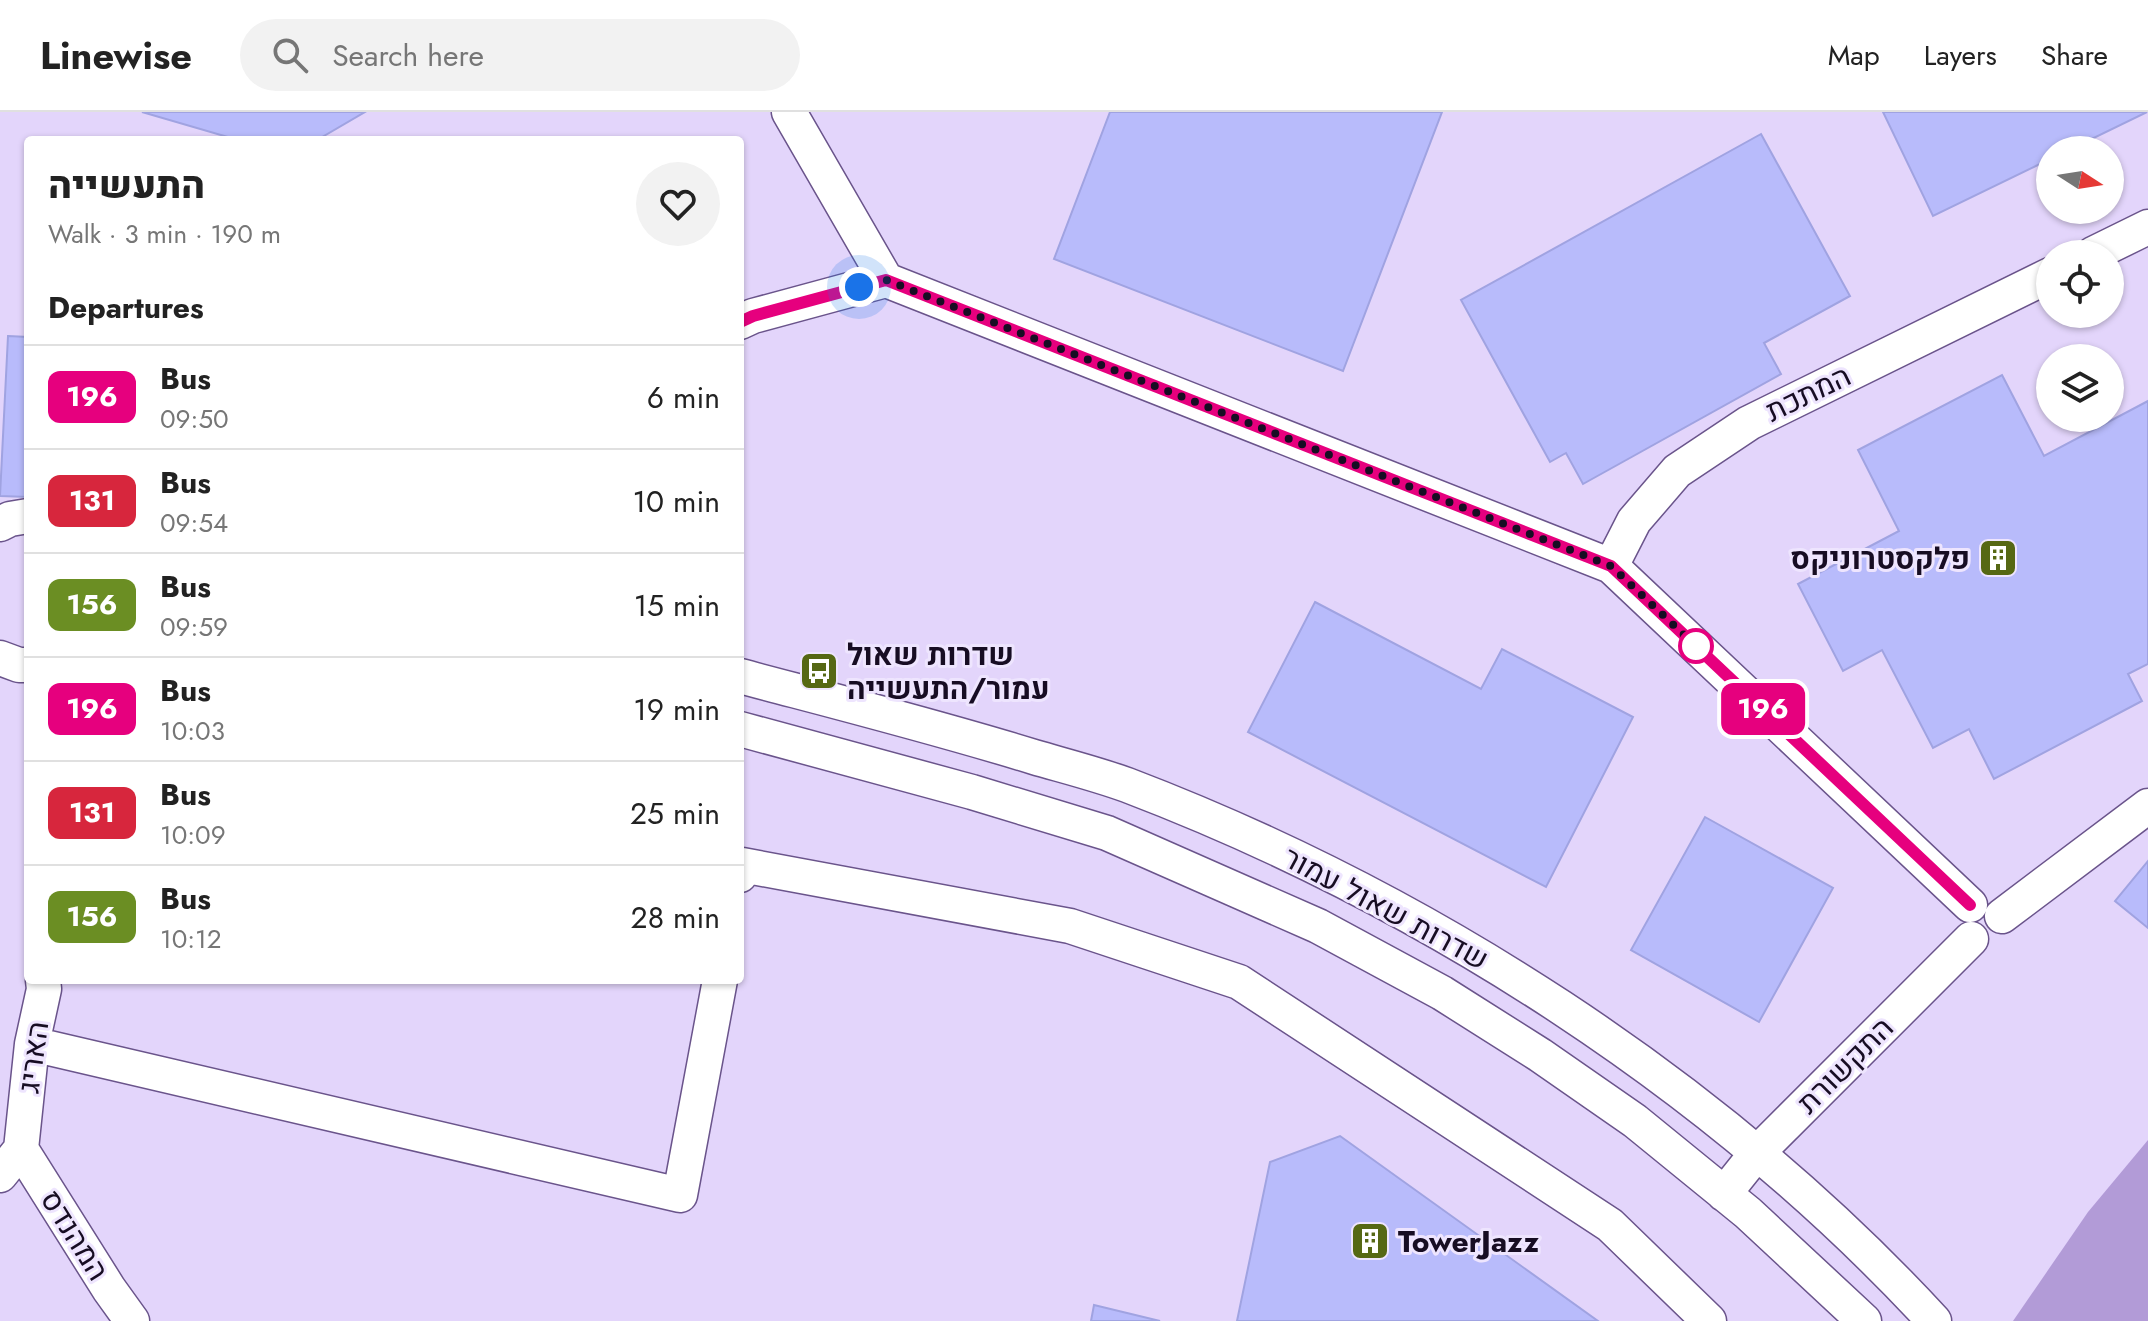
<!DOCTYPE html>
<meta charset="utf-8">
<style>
:root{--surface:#fff;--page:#f2f2f2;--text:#222;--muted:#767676;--line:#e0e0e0}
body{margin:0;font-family:Jost,Heebo,sans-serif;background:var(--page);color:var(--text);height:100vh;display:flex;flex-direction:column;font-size:30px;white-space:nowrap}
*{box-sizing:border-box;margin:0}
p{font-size:26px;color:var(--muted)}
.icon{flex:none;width:44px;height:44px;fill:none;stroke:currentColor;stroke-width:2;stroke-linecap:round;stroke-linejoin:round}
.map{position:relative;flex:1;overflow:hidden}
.sheet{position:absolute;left:24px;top:24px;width:720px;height:848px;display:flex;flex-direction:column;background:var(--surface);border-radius:8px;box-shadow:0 2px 6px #0004}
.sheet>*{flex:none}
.badge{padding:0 16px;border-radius:12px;font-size:28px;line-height:52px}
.needle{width:52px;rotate:102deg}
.buttons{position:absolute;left:2036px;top:24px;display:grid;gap:16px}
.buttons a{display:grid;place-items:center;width:88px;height:88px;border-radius:50%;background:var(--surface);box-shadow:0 2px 6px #0004;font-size:40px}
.you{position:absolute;width:40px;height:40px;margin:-20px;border:6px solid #fff;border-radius:50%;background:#1a73e8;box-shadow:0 0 0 12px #1a73e833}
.map>.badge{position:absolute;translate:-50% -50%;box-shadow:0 0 0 4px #fff}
h2{padding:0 24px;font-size:30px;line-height:72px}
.round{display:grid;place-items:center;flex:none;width:84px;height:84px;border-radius:42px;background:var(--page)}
.summary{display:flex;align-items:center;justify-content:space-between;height:136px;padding:0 24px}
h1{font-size:38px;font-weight:800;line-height:60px}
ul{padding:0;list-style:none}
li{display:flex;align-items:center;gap:24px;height:104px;padding:0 24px;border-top:2px solid var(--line)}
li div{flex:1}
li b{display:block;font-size:30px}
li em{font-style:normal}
li .badge{min-width:88px;font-weight:700;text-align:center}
header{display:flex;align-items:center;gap:48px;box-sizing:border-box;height:112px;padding:0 40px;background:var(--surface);border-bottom:2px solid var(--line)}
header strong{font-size:38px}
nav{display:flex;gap:44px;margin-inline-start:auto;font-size:28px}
.search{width:560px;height:72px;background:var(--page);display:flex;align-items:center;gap:20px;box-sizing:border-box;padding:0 28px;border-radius:44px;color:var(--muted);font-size:30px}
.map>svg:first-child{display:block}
.forest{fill:#b29bd7}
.building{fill:#b8bbfb;stroke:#a0a3e1;stroke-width:2}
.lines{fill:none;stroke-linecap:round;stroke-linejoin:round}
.minor-casing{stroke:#6a548b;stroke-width:37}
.minor{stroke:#fff;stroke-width:34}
.line-casing{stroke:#fff;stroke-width:18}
.line{stroke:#e6007e;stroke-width:12}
.walk{stroke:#170d23;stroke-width:8;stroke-dasharray:0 14.4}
.stop-dot{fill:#fff;stroke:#e6007e;stroke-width:4}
.labels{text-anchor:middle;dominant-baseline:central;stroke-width:6;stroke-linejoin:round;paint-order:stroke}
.street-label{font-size:30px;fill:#170d23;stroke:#eee5fe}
.poi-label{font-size:30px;font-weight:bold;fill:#170d23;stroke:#eee5fe;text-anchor:start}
</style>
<header>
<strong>Linewise</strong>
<div class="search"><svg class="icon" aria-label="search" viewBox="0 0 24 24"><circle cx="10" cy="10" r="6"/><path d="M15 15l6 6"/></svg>Search here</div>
<nav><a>Map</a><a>Layers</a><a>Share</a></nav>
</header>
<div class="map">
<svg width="2148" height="1209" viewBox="0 0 2148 1209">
<rect width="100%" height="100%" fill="#e3d5fb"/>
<path class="forest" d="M2148,1028V1209H2013L2088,1100Z"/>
<path class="building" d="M142,0H365L317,28H238Z
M1110,0H1442L1343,259L1054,147Z
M1883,0H2147L2069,38H2050V47L1933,104Z
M1761,22L1850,184L1764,231L1781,262L1583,372L1566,341L1550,350L1461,188Z
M8,224L28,225V385L0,384Z
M2002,263L2044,344L2148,289V552L2128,562L2142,589L1994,667L1969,617L1933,636L1882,538L1843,559L1798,472L1899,419L1858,338Z
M1315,490L1481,577L1502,537L1633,605L1546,775L1248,620Z
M1705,705L1833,776L1759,910L1631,838Z
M2148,749V816L2115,789Z
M1340,1024L1598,1209H1237L1270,1050Z
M1094,1193L1160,1209H1091Z"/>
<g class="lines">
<g class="minor-casing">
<path id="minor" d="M789,0L886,168
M2093,142L2148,115
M740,210L753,204L886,168L1611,454L1970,793
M0,412L10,407L28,404
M1611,454L1634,409L1677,359L1749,311L2050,163
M0,546L19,553H28
M740,564C838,590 937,615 1034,645C1065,654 1097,662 1127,673C1426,787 1716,973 1934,1209
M740,617L972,680L1107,721L1318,814L1442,881L1540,943L1635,1009L1748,1101L1864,1209
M740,763L742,753L1070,814L1239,870L1610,1113L1709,1209
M2002,804L2148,694
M32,932L680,1083L720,868
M21,1037L109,1177L132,1209
M0,1063L21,1037L32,932L44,877L43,868
M1724,1082L1756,1042L1971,827"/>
</g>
<use href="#minor" class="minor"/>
</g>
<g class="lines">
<g class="line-casing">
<path id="line" d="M740,210L753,204L886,168L1611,454L1970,793"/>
</g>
<use href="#line" class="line"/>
<path class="walk" d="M859,175L886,168L1611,454L1701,539L1696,534"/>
</g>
<defs>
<g id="building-square" transform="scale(2)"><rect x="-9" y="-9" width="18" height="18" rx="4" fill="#566814" stroke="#eee5fe"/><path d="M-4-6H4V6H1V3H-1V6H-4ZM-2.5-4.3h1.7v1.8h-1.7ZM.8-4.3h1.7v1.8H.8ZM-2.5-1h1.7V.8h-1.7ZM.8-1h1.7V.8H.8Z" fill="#fff"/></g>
<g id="bus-square" transform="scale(2)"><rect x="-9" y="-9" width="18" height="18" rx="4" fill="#566814" stroke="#eee5fe"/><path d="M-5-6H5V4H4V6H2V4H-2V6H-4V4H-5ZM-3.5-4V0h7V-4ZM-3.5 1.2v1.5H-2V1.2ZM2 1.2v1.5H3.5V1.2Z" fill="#fff"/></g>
</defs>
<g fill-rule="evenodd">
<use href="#building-square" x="1998" y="446"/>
<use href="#bus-square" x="819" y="559"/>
<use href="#building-square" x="1370" y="1129"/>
</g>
<circle class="stop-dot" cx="1696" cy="534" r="16"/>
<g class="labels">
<g class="street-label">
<text transform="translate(1808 281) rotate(-26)">המתכת</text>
<text transform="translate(1386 796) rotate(28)">שדרות שאול עמור</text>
<text transform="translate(33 945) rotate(-82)">האריג</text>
<text transform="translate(1845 953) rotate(-45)">התקשורת</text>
<text transform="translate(75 1123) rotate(58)">המהנדס</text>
</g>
<g class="poi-label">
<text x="1970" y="446" text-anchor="end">פלקסטרוניקס</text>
<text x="847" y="542">שדרות שאול<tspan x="847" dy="34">עמור/התעשייה</tspan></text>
<text x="1398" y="1129">TowerJazz</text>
</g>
</g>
</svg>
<div class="buttons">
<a><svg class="needle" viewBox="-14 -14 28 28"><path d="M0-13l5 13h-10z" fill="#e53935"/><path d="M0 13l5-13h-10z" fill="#767676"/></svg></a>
<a><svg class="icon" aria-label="locate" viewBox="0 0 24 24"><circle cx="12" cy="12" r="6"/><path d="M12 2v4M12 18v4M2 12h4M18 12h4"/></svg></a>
<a><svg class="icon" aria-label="layers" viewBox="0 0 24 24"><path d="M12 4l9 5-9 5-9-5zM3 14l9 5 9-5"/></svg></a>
</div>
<div class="you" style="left:859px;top:175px"></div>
<b class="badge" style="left:1763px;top:597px;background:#e6007e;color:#fff">196</b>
<section class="sheet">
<div class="summary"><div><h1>התעשייה</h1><p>Walk · 3 min · 190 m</p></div><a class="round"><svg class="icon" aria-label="heart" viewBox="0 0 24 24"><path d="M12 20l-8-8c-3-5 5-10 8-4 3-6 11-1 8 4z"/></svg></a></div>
<h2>Departures</h2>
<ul>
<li><span class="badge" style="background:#e6007e;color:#fff">196</span><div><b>Bus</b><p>09:50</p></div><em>6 min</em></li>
<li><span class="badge" style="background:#d7263d;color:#fff">131</span><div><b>Bus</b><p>09:54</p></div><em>10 min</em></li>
<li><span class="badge" style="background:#6b8e23;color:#fff">156</span><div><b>Bus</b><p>09:59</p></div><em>15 min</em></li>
<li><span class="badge" style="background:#e6007e;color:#fff">196</span><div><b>Bus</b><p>10:03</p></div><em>19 min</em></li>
<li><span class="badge" style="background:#d7263d;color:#fff">131</span><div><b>Bus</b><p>10:09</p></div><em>25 min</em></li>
<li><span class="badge" style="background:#6b8e23;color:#fff">156</span><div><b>Bus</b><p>10:12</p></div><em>28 min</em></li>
</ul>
</section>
</div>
